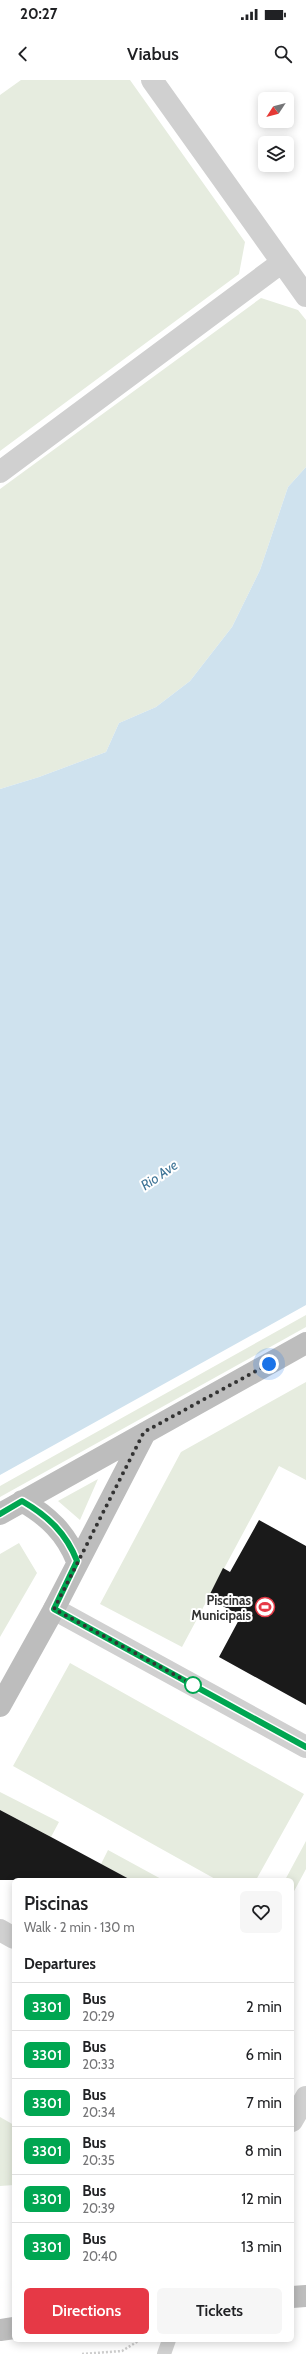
<!DOCTYPE html>
<meta charset="utf-8">
<style>
:root{--surface:#fff;--page:#f6f6f6;--text:#202124;--muted:#757577;--line:#e0e0e0;--accent:#e63946}
body{margin:0;font-family:Cabin,sans-serif;background:var(--page);color:var(--text);height:100vh;display:flex;flex-direction:column;font-size:15px;white-space:nowrap}
*{box-sizing:border-box;margin:0}
p{font-size:13px;color:var(--muted)}
.icon{flex:none;width:22px;height:22px;fill:none;stroke:currentColor;stroke-width:2;stroke-linecap:round;stroke-linejoin:round}
.map{position:relative;flex:1;overflow:hidden}
.side{position:absolute;left:12px;top:1798px;width:282px;height:464px;display:flex;flex-direction:column;background:var(--surface);border-radius:6px;box-shadow:0 2px 10px #0003}
.side>*{flex:none}
.badge{padding:0 8px;border-radius:6px;font-size:14px;line-height:26px}
.needle{width:26px;rotate:234deg}
.controls{position:absolute;left:258px;top:12px;display:grid;gap:8px}
.controls a{display:grid;place-items:center;width:36px;height:36px;border-radius:6px;background:var(--surface);box-shadow:0 2px 10px #0003;font-size:20px}
.you{position:absolute;width:20px;height:20px;margin:-10px;border:3px solid #fff;border-radius:50%;background:#1a73e8;box-shadow:0 0 0 6px #1a73e833}
.map>.badge{position:absolute;translate:-50% -50%;box-shadow:0 0 0 2px #fff}
h2{padding:0 12px;font-size:15px;line-height:36px}
.round{display:grid;place-items:center;flex:none;width:42px;height:42px;border-radius:6px;background:var(--page)}
.overview{display:flex;align-items:center;justify-content:space-between;height:68px;padding:0 12px}
h1{font-size:19px;font-weight:600;line-height:30px}
.action{display:flex;gap:8px;margin-top:auto;padding:8px 12px}
.action a{flex:1;height:46px;border-radius:6px;background:var(--accent);color:#fff;font-size:16px;font-weight:600;line-height:46px;text-align:center}
.action a+a{background:var(--page);color:var(--text)}
ul{padding:0;list-style:none}
li{display:flex;align-items:center;gap:12px;height:48px;padding:0 12px;border-top:1px solid var(--line)}
li div{flex:1}
li b{display:block;font-size:15px}
li em{font-style:normal}
li .badge{min-width:44px;font-weight:700;text-align:center}
.status{display:flex;justify-content:space-between;align-items:center;height:28px;padding:0 20px;background:var(--surface);direction:ltr}
.status svg{height:11px;fill:currentColor}
header{display:flex;justify-content:space-between;align-items:center;height:52px;padding:0 12px;background:var(--surface);font-size:18px;font-weight:600}
.map>svg:first-child{display:block}
.green{fill:#e6ecdf}
.water{fill:#cfe2ee}
.building{fill:#1a1a1a}
.lines{fill:none;stroke-linecap:round;stroke-linejoin:round}
.path{stroke:#cdcdcd;stroke-width:2.5;stroke-dasharray:2 2;stroke-linecap:butt}
.lane{stroke:#d0d0d0;stroke-width:14}
.street{stroke:#d0d0d0;stroke-width:22}
.secondary{stroke:#bdbdbd;stroke-width:22}
.line-casing{stroke:#fff;stroke-width:9}
.line{stroke:#00a651;stroke-width:6}
.walk{stroke:#333;stroke-width:4;stroke-dasharray:0 7.2}
.stop-dot{fill:#fff;stroke:#00a651;stroke-width:2}
.labels{text-anchor:middle;dominant-baseline:central;stroke-width:4;stroke-linejoin:round;paint-order:stroke}
.poi-label{font-size:13px;font-weight:bold;fill:#333;stroke:#fff;text-anchor:end}
.water-label{font-size:14px;font-style:italic;fill:#3f7597;stroke:#fff}
</style>
<div class="status"><b>20:27</b><svg viewBox="0 0 49 12"><path d="M0 12V9h3v3zM5 12V6h3v6zM10 12V3h3v9zM15 12V0h3v12zM26 1h20v11H26zM47 4h2v5h-2z"/></svg></div>
<header><svg class="icon" aria-label="back" viewBox="0 0 24 24"><path d="M15 5l-7 7 7 7"/></svg>Viabus<svg class="icon" aria-label="search" viewBox="0 0 24 24"><circle cx="10" cy="10" r="6"/><path d="M15 15l6 6"/></svg></header>
<div class="map">
<svg width="306" height="2274" viewBox="0 0 306 2274">
<rect width="100%" height="100%" fill="#fff"/>
<path class="green" d="M21,0H130L245,162L239,194L0,371V15Z
M261,218L298,230L306,240V387L288,407L260,490L232,547L190,601L156,627L119,643L106,672L39,697L0,709V409Z
M306,1235V1247L0,1417V1406Z
M306,1302V1400L279,1386L182,1567L100,1524L181,1372Z
M98,1399L80,1440L58,1421Z
M19,1463L37,1493L0,1557V1474Z
M70,1583L304,1714L256,1800H217L13,1686Z
M0,1712L59,1742L51,1757L0,1730Z
M306,1761V1789L292,1815V1800H285Z
M108,1770L163,1800H131L101,1784Z
M0,2037L14,2045V2105L0,2106Z"/>
<path class="water" d="M306,387V1225L0,1395V709L39,697L106,672L119,643L156,627L190,601L232,547L260,490L288,407Z"/>
<path class="building" d="M259,1440L306,1466V1625L219,1577L241,1536L208,1518L223,1488L230,1492Z
M0,1730L51,1757L131,1800H0Z"/>
<g class="lines">
<path class="path" d="M82,2274L122,2271L140,2260"/>
<path class="lane" d="M164,2274L169,2260"/>
<path class="street" d="M152,0L306,216
M0,392L281,183
M54,1529L306,1667
M0,1850L14,1858
M292,2041L306,2017"/>
<path class="secondary" d="M22,1421C48,1436 66,1453 77,1481
M0,1434L306,1263
M0,1626L54,1529L145,1353
M292,2217L306,2216
M0,2250L14,2248"/>
</g>
<g class="lines">
<g class="line-casing">
<path id="line" d="M0,1434L22,1421C48,1436 66,1453 77,1481L54,1529L306,1667"/>
</g>
<use href="#line" class="line"/>
<path class="walk" d="M193,1605L199,1608L54,1529L144,1352L269,1284"/>
</g>
<defs>
<g id="stadium-ring" transform="scale(1)"><circle r="9.5" fill="#fff" stroke="#e63946" stroke-width="1.5"/><path d="M0-5a6.5 5 0 1 0 0 10a6.5 5 0 1 0 0-10ZM-3.5-1.8h7v3.6h-7Z" fill="#e63946"/></g>
</defs>
<g fill-rule="evenodd">
<use href="#stadium-ring" x="265" y="1527"/>
</g>
<circle class="stop-dot" cx="193" cy="1605" r="8"/>
<g class="labels">
<g class="poi-label">
<text x="251" y="1520">Piscinas<tspan x="251" dy="15">Municipais</tspan></text>
</g>
<g class="water-label">
<text transform="translate(159 1095) rotate(-35)">Rio Ave</text>
</g>
</g>
</svg>
<div class="controls">
<a><svg class="needle" viewBox="-14 -14 28 28"><path d="M0-13l5 13h-10z" fill="#e53935"/><path d="M0 13l5-13h-10z" fill="#757577"/></svg></a>
<a><svg class="icon" aria-label="layers" viewBox="0 0 24 24"><path d="M12 4l9 5-9 5-9-5zM3 14l9 5 9-5"/></svg></a>
</div>
<div class="you" style="left:269px;top:1284px"></div>
<section class="side">
<div class="overview"><div><h1>Piscinas</h1><p>Walk · 2 min · 130 m</p></div><a class="round"><svg class="icon" aria-label="heart" viewBox="0 0 24 24"><path d="M12 20l-8-8c-3-5 5-10 8-4 3-6 11-1 8 4z"/></svg></a></div>
<h2>Departures</h2>
<ul>
<li><span class="badge" style="background:#00a651;color:#fff">3301</span><div><b>Bus</b><p>20:29</p></div><em>2 min</em></li>
<li><span class="badge" style="background:#00a651;color:#fff">3301</span><div><b>Bus</b><p>20:33</p></div><em>6 min</em></li>
<li><span class="badge" style="background:#00a651;color:#fff">3301</span><div><b>Bus</b><p>20:34</p></div><em>7 min</em></li>
<li><span class="badge" style="background:#00a651;color:#fff">3301</span><div><b>Bus</b><p>20:35</p></div><em>8 min</em></li>
<li><span class="badge" style="background:#00a651;color:#fff">3301</span><div><b>Bus</b><p>20:39</p></div><em>12 min</em></li>
<li><span class="badge" style="background:#00a651;color:#fff">3301</span><div><b>Bus</b><p>20:40</p></div><em>13 min</em></li>
</ul>
<div class="action"><a>Directions</a><a>Tickets</a></div>
</section>
</div>
